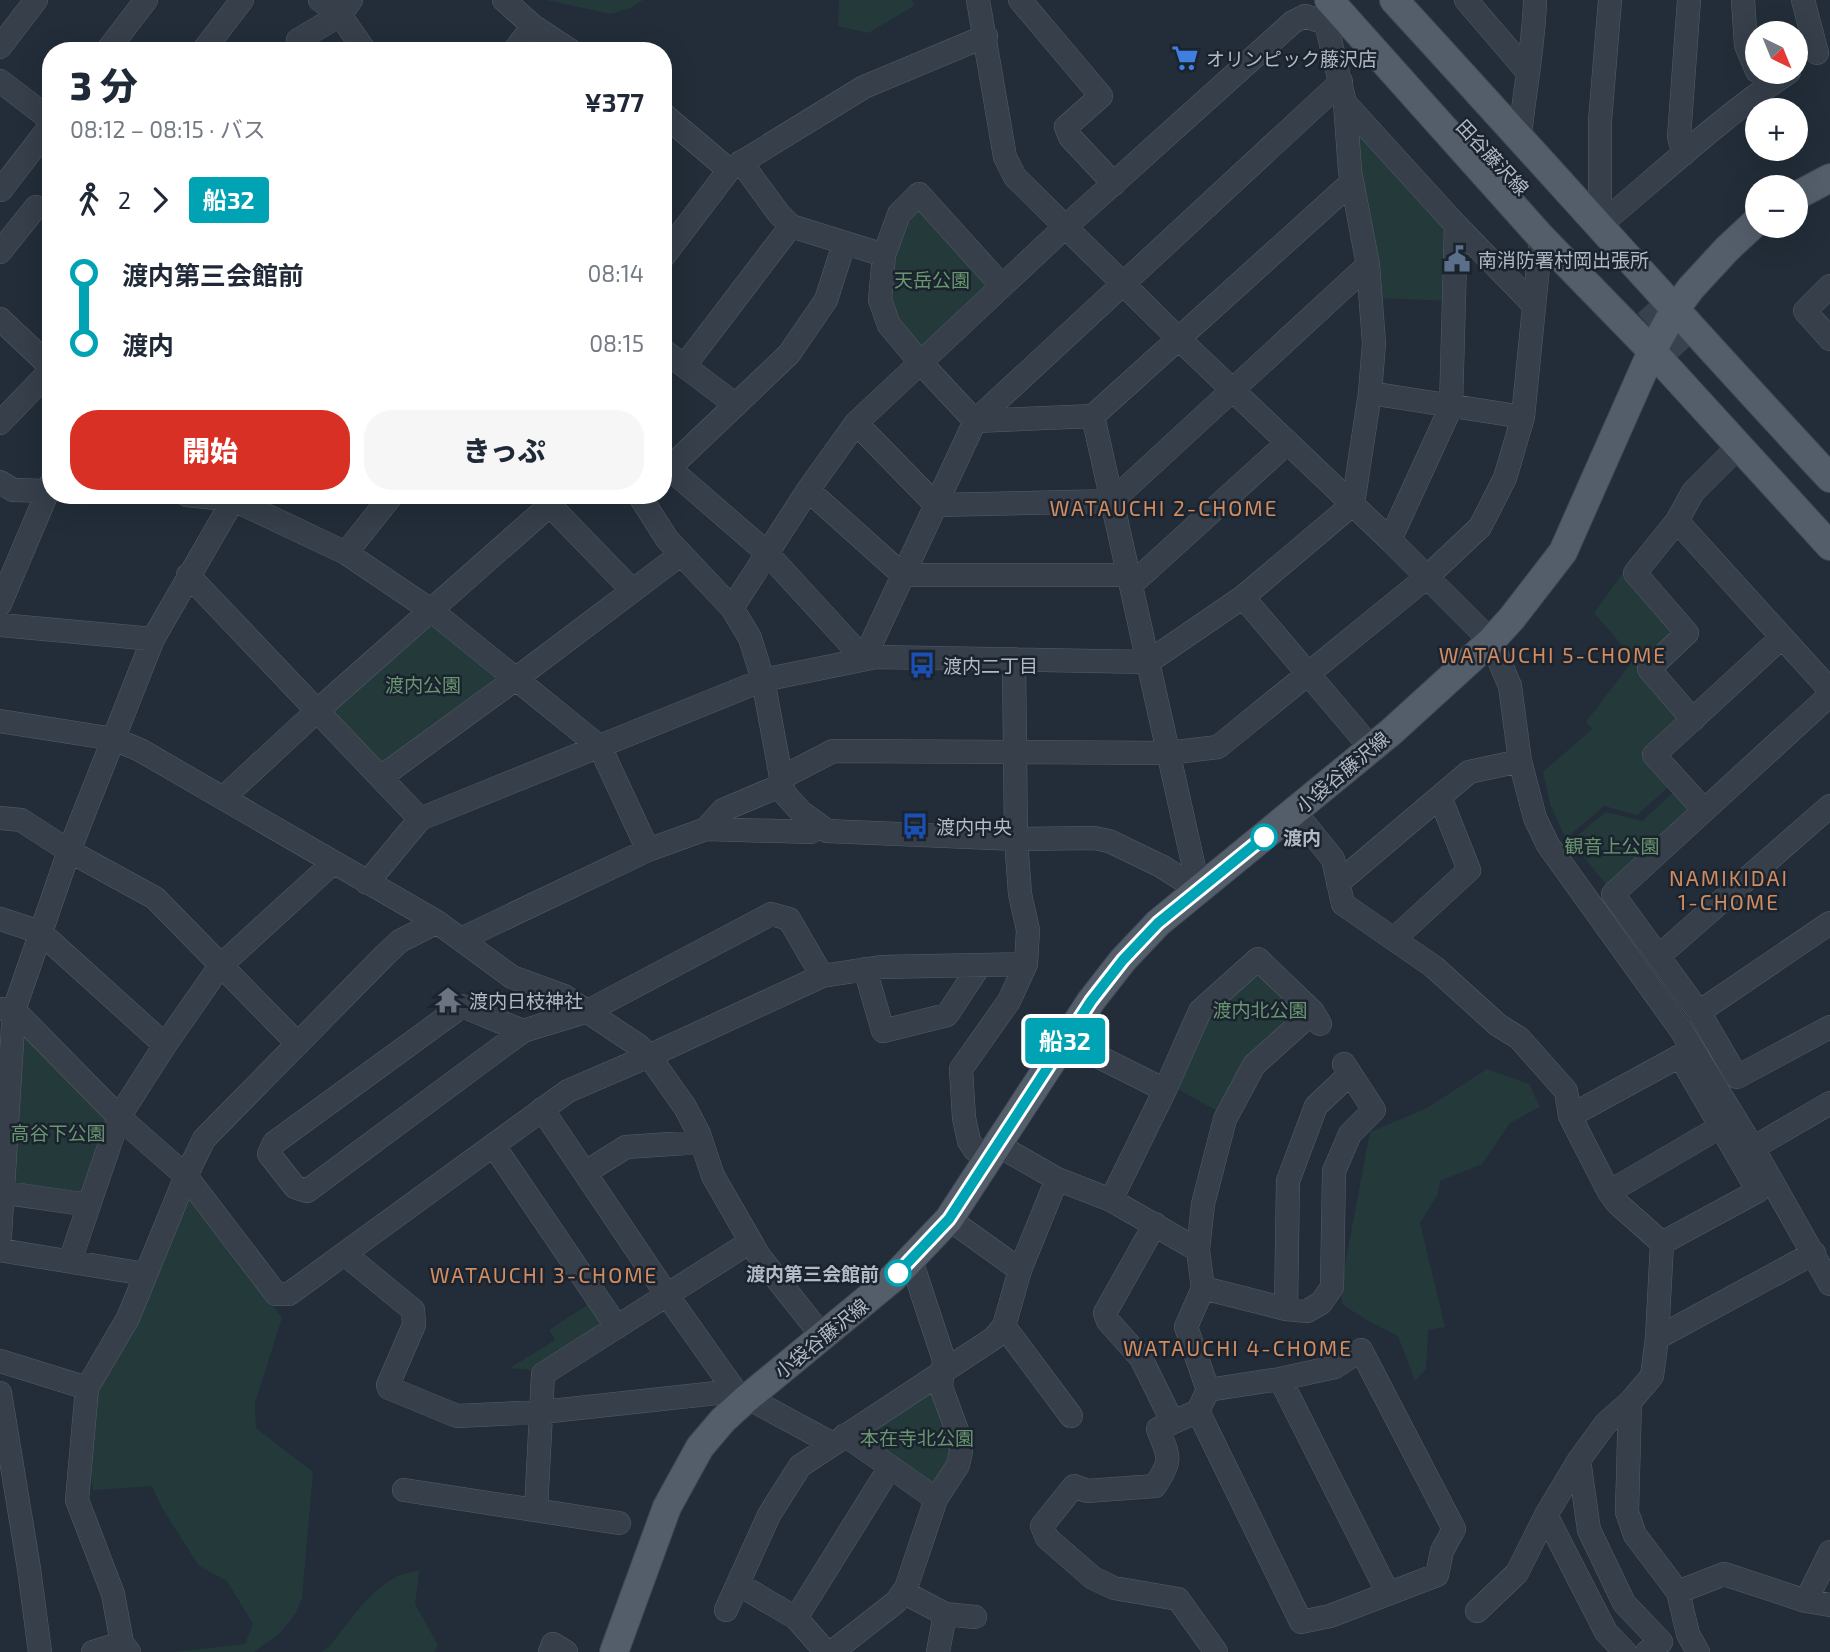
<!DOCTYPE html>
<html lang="ja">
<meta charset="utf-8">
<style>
:root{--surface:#fff;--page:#f6f6f7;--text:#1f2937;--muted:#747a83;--accent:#d93025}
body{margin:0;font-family:"Exo 2","Noto Sans JP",sans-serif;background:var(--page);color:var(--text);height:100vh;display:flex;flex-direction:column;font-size:26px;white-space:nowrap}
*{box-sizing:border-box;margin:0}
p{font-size:23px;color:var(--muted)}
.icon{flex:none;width:38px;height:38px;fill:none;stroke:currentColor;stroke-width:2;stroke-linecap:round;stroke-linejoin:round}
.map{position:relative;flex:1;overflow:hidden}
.panel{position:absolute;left:42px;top:42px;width:630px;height:462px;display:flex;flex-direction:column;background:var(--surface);border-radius:28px;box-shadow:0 7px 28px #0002}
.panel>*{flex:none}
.badge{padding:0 14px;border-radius:5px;font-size:24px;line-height:46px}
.needle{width:46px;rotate:137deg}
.controls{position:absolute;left:1745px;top:21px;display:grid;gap:14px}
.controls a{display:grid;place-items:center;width:63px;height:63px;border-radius:50%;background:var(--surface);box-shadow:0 7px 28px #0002;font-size:35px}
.map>.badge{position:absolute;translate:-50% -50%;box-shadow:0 0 0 4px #fff}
.legs{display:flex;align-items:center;gap:10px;height:77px;padding:0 28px;font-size:23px}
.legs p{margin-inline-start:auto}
.overview{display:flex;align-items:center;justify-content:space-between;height:119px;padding:0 28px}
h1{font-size:38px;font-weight:800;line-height:52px}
.button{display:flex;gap:14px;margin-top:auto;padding:14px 28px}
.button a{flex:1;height:80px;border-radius:28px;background:var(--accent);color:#fff;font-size:28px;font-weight:800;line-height:80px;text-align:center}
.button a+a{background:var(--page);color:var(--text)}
ul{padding:0 28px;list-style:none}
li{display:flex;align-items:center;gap:24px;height:70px;font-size:26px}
li i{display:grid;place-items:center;width:10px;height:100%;margin:0 9px;background:currentColor}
li i::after{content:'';width:18px;height:18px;margin:-9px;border:5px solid;border-radius:50%;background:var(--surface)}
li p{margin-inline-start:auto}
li:first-child i{background:linear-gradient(#0000 50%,currentColor 0)}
li:last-child i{background:linear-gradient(currentColor 50%,#0000 0)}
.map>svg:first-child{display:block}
.green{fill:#24393a}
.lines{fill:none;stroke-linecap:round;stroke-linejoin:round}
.major-tunnel{stroke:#37424e;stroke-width:28;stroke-dasharray:28 14;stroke-linecap:butt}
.minor-casing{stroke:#545d68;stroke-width:24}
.major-casing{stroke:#3f4853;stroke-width:30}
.minor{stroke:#363f4a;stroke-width:23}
.major{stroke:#545e6a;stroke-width:28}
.line-1-casing{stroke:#fff;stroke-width:16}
.line-1{stroke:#00a3b4;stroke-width:10}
.stop-1-dot{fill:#fff;stroke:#00a3b4;stroke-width:3.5}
.labels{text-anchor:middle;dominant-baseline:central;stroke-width:5;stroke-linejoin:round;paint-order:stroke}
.poi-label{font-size:19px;fill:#b1bac6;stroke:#1b242e;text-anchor:start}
.street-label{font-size:19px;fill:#b1bac6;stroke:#1b242e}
.park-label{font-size:19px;fill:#699671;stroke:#1b242e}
.stop-label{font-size:19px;font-weight:bold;fill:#b1bac6;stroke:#1b242e;text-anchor:start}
.neighbourhood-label{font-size:21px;letter-spacing:2px;fill:#d18c61;stroke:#1b242e}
</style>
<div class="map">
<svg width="1830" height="1652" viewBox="0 0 1830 1652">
<rect width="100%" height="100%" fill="#222d39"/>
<path class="green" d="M546,0H643L630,8L611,14Z
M839,0H912L914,6L868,33L838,26Z
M1347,117L1459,235L1453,301L1375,298Z
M924,204L993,281L920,352L894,321L888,278L908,221Z
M1624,571L1676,630L1640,669L1681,714L1645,754L1672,784L1637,815L1604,806L1569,836L1564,835L1550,804L1543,772L1592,729L1586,722L1634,659L1594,613Z
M431,619L505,678L382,768L327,710Z
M1677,789L1695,809L1609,888L1571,841L1606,812L1642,821Z
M1261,968L1303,1011L1219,1112L1174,1087L1205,1019Z
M20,1026L110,1119L85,1199L7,1187Z
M1487,1069L1529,1084L1540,1107L1510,1123L1482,1164L1440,1181L1438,1194L1420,1223L1445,1327L1428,1330L1426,1369L1415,1381L1398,1336L1363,1318L1342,1304L1341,1286L1370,1132L1427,1108Z
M185,1194L194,1197L282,1318L255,1403L256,1428L313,1472L302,1597L296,1613L280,1633L254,1652H174L245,1644L253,1624L227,1581L199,1566L162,1508L152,1486L93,1490L87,1446L97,1383Z
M592,1302L608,1326L538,1371L510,1368L555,1340L549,1330Z
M939,1382L953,1454L932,1490L861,1434Z
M419,1571L415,1604L438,1645L434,1652H321L329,1647C352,1619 379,1573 419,1571Z"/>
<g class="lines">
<path class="major-tunnel" d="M1648,304L1688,348"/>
<g class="minor-casing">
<path id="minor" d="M320,0L340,15L365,51
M504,0L533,26L571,51
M978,0L1005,157L1015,177L1179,339L1390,540L1491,641L1510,686L1520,761L1535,818L1548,845L1681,1030L1753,1148L1830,1284
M1020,0L1101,96L1066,127L1070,137L1114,184
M1466,0L1526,70
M1743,0L1746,45L1757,71
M1803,0L1817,53
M298,40L340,15L351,0
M0,47L36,0
M107,51L146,0
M203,51L242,0
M514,51L533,26
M0,81L51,120
M1345,103L1456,225L1533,304
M663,114L729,170
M1520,137C1524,92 1534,45 1535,0
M1684,154L1679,137L1689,0
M741,162L779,214L791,226L884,255
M1,190L51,125
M1600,225C1662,173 1722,117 1789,72
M1600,225V121L1610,0
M0,252L36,207
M663,257L729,170L864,87L986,36
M1002,286L919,194L899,214L884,255L880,300L889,325L920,362L975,421L1093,416L1352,182
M1830,286L1805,311L1830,339
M0,319L51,367
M663,350L736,405
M685,365L791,226
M1370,393L1523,417
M1093,416L1199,890
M0,423L51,370
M856,423L936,505L1112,501L1368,265
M1739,446L1693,492L1677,521L1830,690
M669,468L767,553L864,659L975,421L1341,82
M663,474L789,354L826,300L844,244
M0,482L13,490L48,491
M808,490L903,575H1128L1131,585L1287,443
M187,495L234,500L346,553L432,611L600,747L648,850
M540,495L632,590
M639,495L667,539L732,608L750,638L763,680L784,793L801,812L827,831L1016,839L1094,838L1109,841L1161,866L1199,890
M1677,521L1635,573L1687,633L1649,669L1693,720
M1390,540L1451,407L1456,225
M346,553L392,495
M188,575L420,819
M1243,597L1371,748
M0,604L51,484
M732,608L808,490L856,423L1064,228L1293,22L1305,16L1326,23L1337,14
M0,625L153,639
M1830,695L1613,894L1699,1012L1737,1077L1830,1027
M0,721L114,739L140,750L437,922L512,977L564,996L639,1046L649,1056L685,1107L699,1134L713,1176L759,1256L823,1337
M381,777L517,678L680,555
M223,798L318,710L550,505
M1704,810L1654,755L1782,637
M1295,812L1333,859L1343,904L1434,967L1498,1025L1519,1038L1566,1091L1570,1116L1609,1192L1617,1203L1662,1243L1657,1338L1652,1376L1630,1402L1606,1423L1579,1460L1546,1515L1606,1632L1625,1652
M0,818L21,820L69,851L155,898L298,1044
M706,829L723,810L782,785L781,778L833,751L1168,753L1218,747L1427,577L1480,527L1505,478L1523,417L1541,237
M367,883L420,819L763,680L876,657L1148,662L1243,597L1353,504L1370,393L1374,343L1368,265L1350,171L1345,103L1326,23
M1338,883L1469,772L1520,761
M0,919L40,932L165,1045
M461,939L648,850L706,829L811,832L815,824
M1394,939L1469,870L1440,797
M1660,955L1830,806
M865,969L883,1031L947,1015L980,965
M0,1009L14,1010L119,1117L186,1176L276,1294H289L568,1091L649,1056L822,976L881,967L1026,964
M1699,1012L1830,923
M523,1031L462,1006L274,1143L269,1154L295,1187L307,1191L523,1031L588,1011L771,914L789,919L822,976
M1065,1040L1165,1090
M542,1109L667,1295L735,1391L833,1444
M1570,1116L1680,1056L1758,1191L1662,1243
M494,1146L617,1327
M999,1146L1057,1179L1111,1200L1198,1250
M1753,1148L1830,1103
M989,1160L975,1150L969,1141L964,1118L961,1069L1009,1001L1026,964L1028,930L1020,894L1016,839L1014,659
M586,1172L626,1147L701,1142
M0,1192L89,1205
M1609,1192L1720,1127
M1111,1200L1165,1090L1200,1011L1258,959L1313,1012L1320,1024
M949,1219L1020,1270
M1155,1224L1105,1313L1108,1321L1141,1358L1172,1421
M0,1236L14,1010L69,851L153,639L236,495
M0,1250L145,1274
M346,1255L413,1310L414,1325L388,1385L389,1388L457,1416L542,1412L735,1391
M70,1261L119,1117L165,1045L220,966L333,863
M1203,1288L1286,1309L1307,1311L1321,1303L1332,1287L1334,1171L1350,1134L1374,1110L1344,1064
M1286,1309L1288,1181L1316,1106L1350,1074
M1004,1326L1071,1416
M1657,1338L1814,1253
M1361,1350L1454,1529L1442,1551L1437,1575L1330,1616L1301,1622L1198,1411L1208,1390L1280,1379L1335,1367Z
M0,1361L87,1388
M1280,1379L1388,1593
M1208,1390L1186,1327L1203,1288L1198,1250L1203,1204L1225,1119L1254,1065L1313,1012
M0,1393L29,1569L40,1652
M1630,1402L1627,1512L1635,1535L1678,1592L1724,1574L1806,1601L1830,1605
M1198,1411L1158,1429C1169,1458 1173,1458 1155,1486L1087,1491L1074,1486L1042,1526L1047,1538L1093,1578L1114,1588L1178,1599L1216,1652
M845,1435L936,1499
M1579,1460L1589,1530L1624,1603L1661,1642L1647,1652
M404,1490L619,1523
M536,1510L543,1374L750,1242
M738,1584L796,1618L826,1652
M903,1592L945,1614L975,1617
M1678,1592L1688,1634L1698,1652
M1806,1601L1830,1552
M726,1610L769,1515L800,1466L994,1338L1004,1326L1020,1270L1057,1179
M1477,1611L1517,1573L1546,1515
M796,1618L890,1467
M93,1652L122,1643
M129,1652L122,1643L113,1594L77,1500L87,1388L128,1318L186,1176L204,1139L385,955L400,941L437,922
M550,1652L553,1644L566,1652
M832,1652L896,1602L906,1588L936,1499L958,1465L961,1451L959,1436L941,1387L944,1360L911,1260
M938,1652L945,1614"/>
</g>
<g class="major-casing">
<path id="major" d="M1329,0L1541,237L1652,351L1830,546
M1394,0C1540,159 1683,320 1830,478
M1796,196L1830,178
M614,1652L667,1507L700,1447L723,1420L746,1399L893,1278L949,1219L1091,1001L1123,960L1158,923L1391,732L1491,641L1512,618L1563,552L1652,351L1674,311L1691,288L1727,249L1757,221"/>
</g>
<use href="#minor" class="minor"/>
<use href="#major" class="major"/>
</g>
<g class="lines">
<g class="line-1-casing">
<path id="line-1" d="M898,1273L949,1219L1091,1001L1123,960L1158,923L1264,837"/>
</g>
<use href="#line-1" class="line-1"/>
</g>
<defs>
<g id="supermarket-bare" transform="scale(2.1)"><path d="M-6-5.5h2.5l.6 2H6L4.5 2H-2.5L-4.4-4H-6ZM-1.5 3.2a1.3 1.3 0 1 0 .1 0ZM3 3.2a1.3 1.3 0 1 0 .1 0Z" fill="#3f7fe0" stroke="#1b242e" stroke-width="2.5" paint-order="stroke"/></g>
<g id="civic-bare" transform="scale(2.1)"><path d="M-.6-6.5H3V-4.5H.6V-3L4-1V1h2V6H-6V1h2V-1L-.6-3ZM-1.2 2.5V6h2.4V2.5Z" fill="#5c6f8a" stroke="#1b242e" stroke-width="2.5" paint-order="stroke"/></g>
<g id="bus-bare" transform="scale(2.1)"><path d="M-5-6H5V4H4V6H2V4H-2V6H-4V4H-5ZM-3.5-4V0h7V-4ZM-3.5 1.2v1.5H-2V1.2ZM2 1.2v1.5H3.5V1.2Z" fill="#1a4fb4" stroke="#1b242e" stroke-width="2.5" paint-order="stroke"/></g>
<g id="temple-bare" transform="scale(2.1)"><path d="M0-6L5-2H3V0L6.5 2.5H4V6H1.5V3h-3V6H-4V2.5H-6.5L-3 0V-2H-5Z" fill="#6b7280" stroke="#1b242e" stroke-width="2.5" paint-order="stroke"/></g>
</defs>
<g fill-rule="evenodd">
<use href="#supermarket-bare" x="1185" y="58"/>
<use href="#civic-bare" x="1457" y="259"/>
<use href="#bus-bare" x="922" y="665"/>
<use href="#bus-bare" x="915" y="826"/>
<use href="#temple-bare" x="448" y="1000"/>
</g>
<g class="stop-1-dot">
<circle cx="1264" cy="837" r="12"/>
<circle cx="898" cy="1273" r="12"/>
</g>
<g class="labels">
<g class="poi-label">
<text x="1206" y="58">オリンピック藤沢店</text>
<text x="1478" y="259">南消防署村岡出張所</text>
<text x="943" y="665">渡内二丁目</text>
<text x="936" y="826">渡内中央</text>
<text x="469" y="1000">渡内日枝神社</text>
</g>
<g class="street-label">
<text transform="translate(1493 157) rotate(47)">田谷藤沢線</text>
<text transform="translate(1342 772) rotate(-40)">小袋谷藤沢線</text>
<text transform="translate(821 1338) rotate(-39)">小袋谷藤沢線</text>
</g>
<g class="park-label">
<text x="932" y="279">天岳公園</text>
<text x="423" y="684">渡内公園</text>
<text x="1612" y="845">観音上公園</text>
<text x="1260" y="1009">渡内北公園</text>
<text x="58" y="1132">高谷下公園</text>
<text x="917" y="1437">本在寺北公園</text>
</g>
<g class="stop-label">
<text x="1283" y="837">渡内</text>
<text x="879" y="1273" text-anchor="end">渡内第三会館前</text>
</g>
<g class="neighbourhood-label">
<text x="1164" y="507">WATAUCHI 2-CHOME</text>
<text x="1553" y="654">WATAUCHI 5-CHOME</text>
<text x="1729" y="877">NAMIKIDAI<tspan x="1729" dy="24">1-CHOME</tspan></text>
<text x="544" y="1274">WATAUCHI 3-CHOME</text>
<text x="1238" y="1347">WATAUCHI 4-CHOME</text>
</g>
</g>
</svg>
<div class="controls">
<a><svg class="needle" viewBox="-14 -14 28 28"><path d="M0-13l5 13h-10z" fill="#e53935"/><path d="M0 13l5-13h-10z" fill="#747a83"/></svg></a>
<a>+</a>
<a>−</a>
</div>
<b class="badge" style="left:1065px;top:1041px;background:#00a3b4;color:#fff">船32</b>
<section class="panel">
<div class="overview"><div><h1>3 分</h1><p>08:12 – 08:15 · バス</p></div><b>¥377</b></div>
<div class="legs"><svg class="icon" aria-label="walk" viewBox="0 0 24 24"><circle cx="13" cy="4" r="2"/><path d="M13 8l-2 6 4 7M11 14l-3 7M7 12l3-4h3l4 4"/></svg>2<svg class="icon" aria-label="forward" viewBox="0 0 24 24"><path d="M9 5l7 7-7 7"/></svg><b class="badge" style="background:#00a3b4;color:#fff">船32</b></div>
<ul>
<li><i style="color:#00a3b4"></i><b>渡内第三会館前</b><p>08:14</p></li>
<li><i style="color:#00a3b4"></i><b>渡内</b><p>08:15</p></li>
</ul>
<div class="button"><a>開始</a><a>きっぷ</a></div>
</section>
</div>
